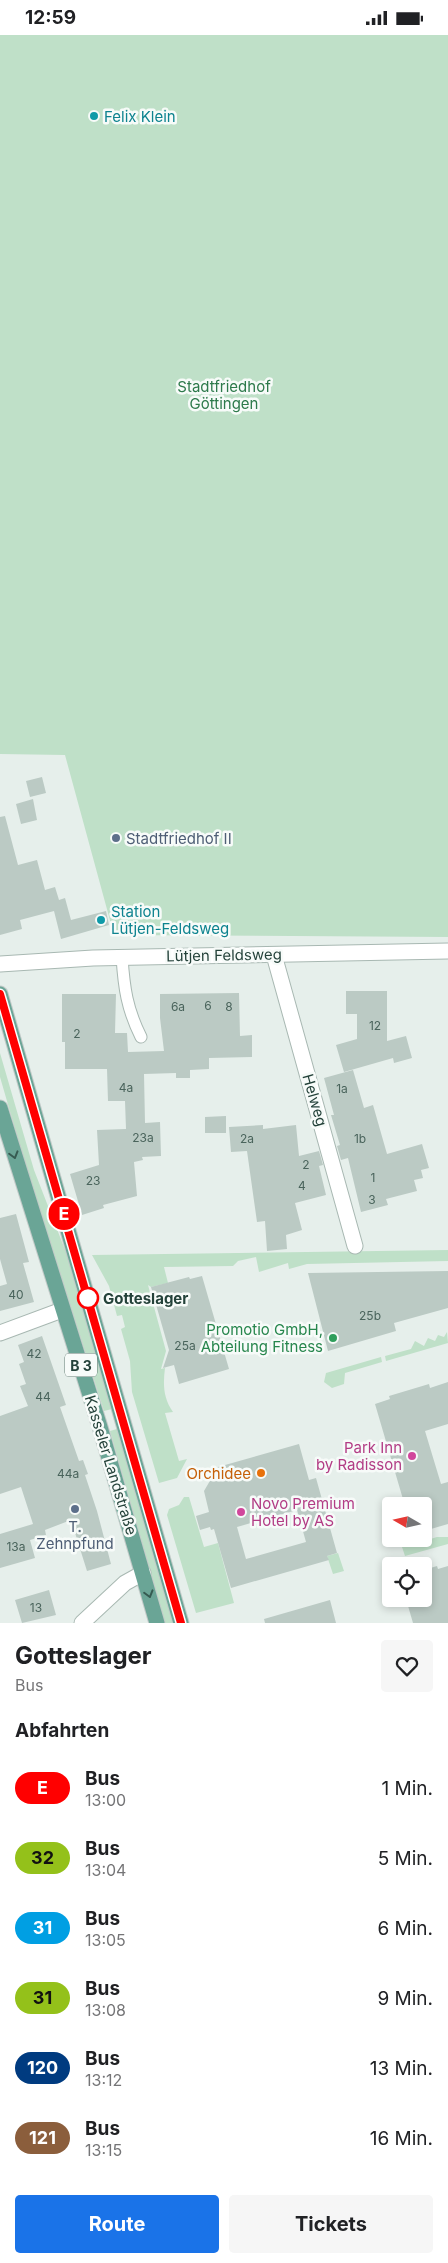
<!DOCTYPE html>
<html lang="de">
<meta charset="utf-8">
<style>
:root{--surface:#fff;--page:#f6f6f6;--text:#202124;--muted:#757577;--accent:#1a73e8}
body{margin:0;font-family:Inter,sans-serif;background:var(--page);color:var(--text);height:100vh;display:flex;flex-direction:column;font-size:19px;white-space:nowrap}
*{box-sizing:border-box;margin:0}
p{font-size:16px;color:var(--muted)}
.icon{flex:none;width:28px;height:28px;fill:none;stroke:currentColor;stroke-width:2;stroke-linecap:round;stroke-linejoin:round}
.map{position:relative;height:1588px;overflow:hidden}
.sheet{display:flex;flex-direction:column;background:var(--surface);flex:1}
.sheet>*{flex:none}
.badge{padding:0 10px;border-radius:16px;font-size:18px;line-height:32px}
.needle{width:32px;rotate:279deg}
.tools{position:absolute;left:382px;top:1462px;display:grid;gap:10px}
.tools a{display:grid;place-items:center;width:50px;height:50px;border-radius:5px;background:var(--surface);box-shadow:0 2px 8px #0003;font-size:25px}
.map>.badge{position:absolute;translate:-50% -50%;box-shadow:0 0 0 2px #fff}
h2{padding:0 15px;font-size:19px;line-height:45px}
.round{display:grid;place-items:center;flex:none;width:52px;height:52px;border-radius:5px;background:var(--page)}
.head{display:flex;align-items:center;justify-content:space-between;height:85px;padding:0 15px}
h1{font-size:24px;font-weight:700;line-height:38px}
.cta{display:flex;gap:10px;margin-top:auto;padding:10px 15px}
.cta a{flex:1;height:58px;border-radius:5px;background:var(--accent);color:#fff;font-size:20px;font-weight:700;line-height:58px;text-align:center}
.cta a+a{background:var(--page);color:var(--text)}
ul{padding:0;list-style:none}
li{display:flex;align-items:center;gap:15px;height:70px;padding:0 15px}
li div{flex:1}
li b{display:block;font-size:19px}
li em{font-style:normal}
li .badge{min-width:55px;font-weight:700;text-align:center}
.status{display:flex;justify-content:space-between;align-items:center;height:35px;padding:0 25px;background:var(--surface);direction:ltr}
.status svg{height:14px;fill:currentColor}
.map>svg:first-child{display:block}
.green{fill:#bfe0c8}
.building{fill:#bbcac4;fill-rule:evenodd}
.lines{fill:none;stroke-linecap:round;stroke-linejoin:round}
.lane-casing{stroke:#a8b8b2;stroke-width:13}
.street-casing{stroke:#a8b8b2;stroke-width:17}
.primary-casing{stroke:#c2cac8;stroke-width:17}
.lane{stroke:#fff;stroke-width:11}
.street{stroke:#fff;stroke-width:15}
.primary{stroke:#6aa596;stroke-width:15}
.oneway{stroke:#365b51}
.line-casing{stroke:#fff;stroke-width:11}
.line{stroke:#f00;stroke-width:8}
.culture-dot{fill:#0f9aa8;stroke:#f7fbf9;stroke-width:2}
.service-dot{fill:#5c6f8a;stroke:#f7fbf9;stroke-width:2}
.stop-dot{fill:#fff;stroke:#f00;stroke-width:2.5}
.leisure-dot{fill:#2e9e5b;stroke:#f7fbf9;stroke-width:2}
.hotel-dot{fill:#d1479c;stroke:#f7fbf9;stroke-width:2}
.food-dot{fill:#e8710a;stroke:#f7fbf9;stroke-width:2}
.labels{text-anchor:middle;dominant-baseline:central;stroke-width:5;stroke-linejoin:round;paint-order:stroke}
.number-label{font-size:12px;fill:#4a645c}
.shield{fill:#f7fbf9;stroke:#637a73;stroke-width:1}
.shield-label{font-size:14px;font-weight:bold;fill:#24423a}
.culture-label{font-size:15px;fill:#0d838f;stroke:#f7fbf9;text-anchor:start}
.park-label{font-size:15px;fill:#2d7a4b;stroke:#f7fbf9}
.service-label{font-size:15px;fill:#4e5e75;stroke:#f7fbf9;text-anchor:start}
.street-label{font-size:15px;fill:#24423a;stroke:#f7fbf9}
.stop-label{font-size:15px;font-weight:bold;fill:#24423a;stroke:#f7fbf9;text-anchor:start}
.leisure-label{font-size:15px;fill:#27864d;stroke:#f7fbf9;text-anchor:end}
.hotel-label{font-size:15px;fill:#b23c85;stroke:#f7fbf9;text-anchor:end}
.food-label{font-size:15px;fill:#c56008;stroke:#f7fbf9;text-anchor:end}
</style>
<div class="status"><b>12:59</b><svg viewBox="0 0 49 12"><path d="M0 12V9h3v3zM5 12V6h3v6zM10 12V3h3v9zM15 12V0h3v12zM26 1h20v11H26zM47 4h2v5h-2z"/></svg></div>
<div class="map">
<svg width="448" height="1588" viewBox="0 0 448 1588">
<rect width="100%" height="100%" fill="#e6efeb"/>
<path class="green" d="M0,0H448V902L114,900L65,720L0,719Z
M0,1018L34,1135L69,1225L112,1374L104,1376L27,1135L0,1042Z
M448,1215V1226L307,1229L289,1234L288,1228L259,1237L256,1222L238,1226L233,1231L164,1232L168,1248L151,1252L148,1250L166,1316L161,1334L165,1333C163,1349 163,1363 173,1377L165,1378L179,1426L187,1424L177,1443L159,1448L132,1357L130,1326L121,1294L125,1292L122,1280L117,1281L109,1251L92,1220Z
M447,1297L448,1308L386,1326L385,1321L411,1314L415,1306L424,1311L428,1303L435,1306L438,1300L444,1302Z
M381,1322L382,1327L345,1338L344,1349L332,1353L324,1347L326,1338Z
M117,1394L173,1588H165L110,1396Z
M184,1462H189L204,1512L218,1508L234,1568L196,1578L167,1480L169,1474L179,1470Z
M437,1502H448V1509L405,1521L400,1506L409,1504L411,1510Z
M338,1518L344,1536L333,1539L327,1521Z"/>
<path class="building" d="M42,742L46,758L30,762L26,746Z
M33,764L37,785L21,789L16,769Z
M5,781L18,830L37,825L45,855L55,852L59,865L65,863L71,885L106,876L109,890L61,904L54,876L20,885L22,894L0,900V782Z
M346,956H387V1006L406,1001L412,1023L394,1028L393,1023L344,1037L336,1010L357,1004V979H346Z
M239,958L240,1001L252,1000V1022L209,1023V1034L190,1035V1043H176V1038L144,1039L145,1088L160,1087L161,1121L142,1122L143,1125L134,1127L137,1161L103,1170L104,1173L82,1180L70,1139L99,1130L97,1095L126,1094L125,1066H108L107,1034H65V1007H62V959H116L115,998H127L128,1017L164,1016L160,983V959Z
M353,1035L364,1073L373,1070L387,1119L422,1109L429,1133L421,1135L423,1143L414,1145L417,1156L386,1164L388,1170L361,1177L348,1123L341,1125L337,1111L340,1110L331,1080H334L324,1043Z
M226,1081V1098H205V1082Z
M263,1090V1094L296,1090L299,1121L319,1116L323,1130L319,1131L326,1160L295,1168L302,1195L286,1200L287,1214L267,1216L265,1186L257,1187L247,1116L231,1117L229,1092Z
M16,1179L29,1227L23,1228L34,1267L0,1276V1251L7,1249L0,1224V1183Z
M448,1236V1273L394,1288L396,1296L328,1316L308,1238Z
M202,1241L229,1334L179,1349L174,1330L163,1333L169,1315L151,1252L189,1242L190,1244Z
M42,1301L66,1370L60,1372L79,1426L83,1425L88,1439L85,1440L97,1476L111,1529L87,1536L71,1485L45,1495L46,1500L30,1505L35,1523L0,1533V1499L33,1489L21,1452L0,1459V1381L28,1371L20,1351L26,1349L19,1329L24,1327L18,1310Z
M448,1347V1389L425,1396L441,1449L448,1447V1489L424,1496V1471H405L375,1369L390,1364L389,1361L429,1349L430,1353Z
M299,1409L309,1445L316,1443L337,1518L327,1521L329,1525L231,1553L214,1494L211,1495L210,1492L200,1495L196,1481L209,1477L204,1456L218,1432ZM297,1475L306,1507L246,1524L237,1492Z
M437,1531L438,1534L448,1531V1588H413L406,1564H424V1535Z
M49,1555L56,1580L22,1588L15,1565Z
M330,1565L336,1588H265L264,1584Z"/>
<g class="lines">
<g class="lane-casing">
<path id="lane" d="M122,922C124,953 127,974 141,1002"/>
</g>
<g class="street-casing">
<path id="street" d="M274,920L355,1211
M0,929L93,923L448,916
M0,1298L62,1275
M82,1588L125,1548L143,1538"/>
</g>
<g class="primary-casing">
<path id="primary" d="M0,959L181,1588
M0,1073L100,1392L157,1588"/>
</g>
<use href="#lane" class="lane"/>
<use href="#street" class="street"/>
<use href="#primary" class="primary"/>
</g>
<defs><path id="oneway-chevron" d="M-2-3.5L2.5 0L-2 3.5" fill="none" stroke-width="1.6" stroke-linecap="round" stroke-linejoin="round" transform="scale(1.25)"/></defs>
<g class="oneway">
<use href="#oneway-chevron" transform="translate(14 1120) rotate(74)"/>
<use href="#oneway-chevron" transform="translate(149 1559) rotate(74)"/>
</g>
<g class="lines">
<g class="line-casing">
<path id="line" d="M0,959L181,1588"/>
</g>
<use href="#line" class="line"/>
</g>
<g class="culture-dot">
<circle cx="94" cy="81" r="5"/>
<circle cx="101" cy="885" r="5"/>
</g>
<g class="service-dot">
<circle cx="116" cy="803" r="5"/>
<circle cx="75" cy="1474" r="5"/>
</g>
<circle class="stop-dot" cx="88" cy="1263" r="10"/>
<circle class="leisure-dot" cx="333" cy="1303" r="5"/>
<g class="hotel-dot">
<circle cx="412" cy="1421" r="5"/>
<circle cx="241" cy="1477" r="5"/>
</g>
<circle class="food-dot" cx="261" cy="1438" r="5"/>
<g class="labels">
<g class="number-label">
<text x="208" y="970">6</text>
<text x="178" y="971">6a</text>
<text x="229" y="971">8</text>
<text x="375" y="990">12</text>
<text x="77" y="998">2</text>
<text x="126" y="1052">4a</text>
<text x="342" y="1053">1a</text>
<text x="143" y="1102">23a</text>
<text x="247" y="1103">2a</text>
<text x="360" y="1103">1b</text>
<text x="306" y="1129">2</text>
<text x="373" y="1142">1</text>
<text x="93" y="1145">23</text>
<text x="302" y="1150">4</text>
<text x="372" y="1164">3</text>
<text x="16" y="1259">40</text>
<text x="370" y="1280">25b</text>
<text x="185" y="1310">25a</text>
<text x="34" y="1318">42</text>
<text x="43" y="1361">44</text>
<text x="68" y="1438">44a</text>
<text x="16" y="1511">13a</text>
<text x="36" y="1572">13</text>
</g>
<rect class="shield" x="65" y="1318.5" width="32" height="23" rx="4"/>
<g class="shield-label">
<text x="81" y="1330">B 3</text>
</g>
<g class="culture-label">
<text x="104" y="81">Felix Klein</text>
<text x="111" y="876">Station<tspan x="111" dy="17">Lütjen-Feldsweg</tspan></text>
</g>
<g class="park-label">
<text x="224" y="351">Stadtfriedhof<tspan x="224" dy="17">Göttingen</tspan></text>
</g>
<g class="service-label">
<text x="126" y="803">Stadtfriedhof II</text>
<text x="75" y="1491" text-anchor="middle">T.<tspan x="75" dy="17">Zehnpfund</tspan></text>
</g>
<g class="street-label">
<text transform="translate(224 920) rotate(-1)">Lütjen Feldsweg</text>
<text transform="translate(315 1065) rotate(74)">Helweg</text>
<text transform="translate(111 1430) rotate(73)">Kasseler Landstraße</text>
</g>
<g class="stop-label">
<text x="103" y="1263">Gotteslager</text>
</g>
<g class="leisure-label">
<text x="323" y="1294">Promotio GmbH,<tspan x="323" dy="17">Abteilung Fitness</tspan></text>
</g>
<g class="hotel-label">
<text x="402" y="1412">Park Inn<tspan x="402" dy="17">by Radisson</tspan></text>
<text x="251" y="1468" text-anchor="start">Novo Premium<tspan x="251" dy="17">Hotel by AS</tspan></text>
</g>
<g class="food-label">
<text x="251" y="1438">Orchidee</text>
</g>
</g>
</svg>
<div class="tools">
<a><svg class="needle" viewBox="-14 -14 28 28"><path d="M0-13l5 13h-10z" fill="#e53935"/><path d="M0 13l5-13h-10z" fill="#757577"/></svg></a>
<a><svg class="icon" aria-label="locate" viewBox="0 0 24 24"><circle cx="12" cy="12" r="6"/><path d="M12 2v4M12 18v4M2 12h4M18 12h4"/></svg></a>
</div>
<b class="badge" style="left:64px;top:1179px;background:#f00;color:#fff">E</b>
</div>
<section class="sheet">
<div class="head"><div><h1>Gotteslager</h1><p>Bus</p></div><a class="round"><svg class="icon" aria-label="heart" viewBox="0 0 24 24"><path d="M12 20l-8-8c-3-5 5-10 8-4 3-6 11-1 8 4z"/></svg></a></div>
<h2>Abfahrten</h2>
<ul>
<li><span class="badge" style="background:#f00;color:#fff">E</span><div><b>Bus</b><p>13:00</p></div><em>1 Min.</em></li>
<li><span class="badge" style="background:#94c11a;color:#111">32</span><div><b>Bus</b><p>13:04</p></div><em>5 Min.</em></li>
<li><span class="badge" style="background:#009fe3;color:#fff">31</span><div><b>Bus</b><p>13:05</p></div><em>6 Min.</em></li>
<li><span class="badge" style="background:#94c11a;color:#111">31</span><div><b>Bus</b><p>13:08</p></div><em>9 Min.</em></li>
<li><span class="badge" style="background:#003b80;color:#fff">120</span><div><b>Bus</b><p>13:12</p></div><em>13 Min.</em></li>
<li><span class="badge" style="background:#8b5e3c;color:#fff">121</span><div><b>Bus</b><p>13:15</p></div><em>16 Min.</em></li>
</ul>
<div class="cta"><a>Route</a><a>Tickets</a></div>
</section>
